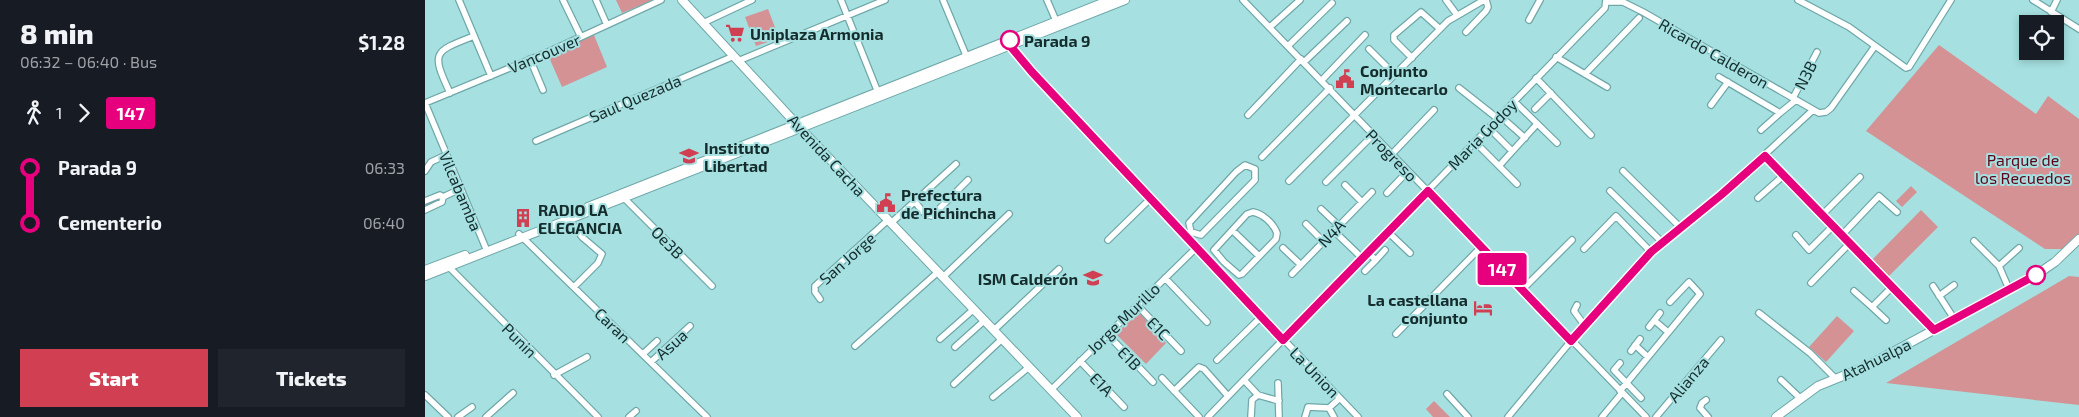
<!DOCTYPE html>
<meta charset="utf-8">
<style>
:root{--surface:#171b24;--page:#20242c;--text:#f1f3f6;--muted:#9ea1a6;--accent:#d04052}
body{margin:0;font-family:"Exo 2",sans-serif;background:var(--page);color:var(--text);height:100vh;display:flex;flex-direction:column;font-size:19px;white-space:nowrap}
*{box-sizing:border-box;margin:0}
p{font-size:16px;color:var(--muted)}
.icon{flex:none;width:28px;height:28px;fill:none;stroke:currentColor;stroke-width:2;stroke-linecap:round;stroke-linejoin:round}
.map{position:relative;flex:1;overflow:hidden}
.panel{display:flex;flex-direction:column;background:var(--surface);width:425px}
.panel>*{flex:none}
.badge{padding:0 10px;border-radius:4px;font-size:18px;line-height:32px}
.controls{position:absolute;left:1594px;top:15px;display:grid;gap:10px}
.controls a{display:grid;place-items:center;width:45px;height:45px;border-radius:0px;background:var(--surface);box-shadow:0 2px 8px #0003;font-size:25px}
.map>.badge{position:absolute;translate:-50% -50%;box-shadow:0 0 0 2px #fff}
.legs{display:flex;align-items:center;gap:8px;height:55px;padding:0 20px;font-size:16px}
.legs p{margin-inline-start:auto}
.overview{display:flex;align-items:center;justify-content:space-between;height:85px;padding:0 20px}
h1{font-size:28px;font-weight:800;line-height:38px}
.primary-button{display:flex;gap:10px;margin-top:auto;padding:10px 20px}
.primary-button a{flex:1;height:58px;border-radius:0px;background:var(--accent);color:#fff;font-size:20px;font-weight:800;line-height:58px;text-align:center}
.primary-button a+a{background:var(--page);color:var(--text)}
ul{padding:0 20px;list-style:none}
li{display:flex;align-items:center;gap:18px;height:55px;font-size:19px}
li i{display:grid;place-items:center;width:8px;height:100%;margin:0 6px;background:currentColor}
li i::after{content:'';width:12px;height:12px;margin:-6px;border:4px solid;border-radius:50%;background:var(--surface)}
li p{margin-inline-start:auto}
li:first-child i{background:linear-gradient(#0000 50%,currentColor 0)}
li:last-child i{background:linear-gradient(currentColor 50%,#0000 0)}
main{display:flex;flex:1;min-height:0}
.map>svg:first-child{display:block}
.green{fill:#d49294}
.lines{fill:none;stroke-linecap:round;stroke-linejoin:round}
.street-casing{stroke:#70a8a9;stroke-width:8}
.secondary-casing{stroke:#70a8a9;stroke-width:10}
.street{stroke:#fff;stroke-width:5.5}
.secondary{stroke:#fff;stroke-width:8}
.line-1-casing{stroke:#fff;stroke-width:11}
.line-1{stroke:#e6007e;stroke-width:8}
.stop-1-dot{fill:#fff;stroke:#e6007e;stroke-width:2.5}
.labels{text-anchor:middle;dominant-baseline:central;stroke-width:4;stroke-linejoin:round;paint-order:stroke}
.poi-label{font-size:16px;font-weight:bold;fill:#152c2d;stroke:#a6e0e1;text-anchor:start}
.stop-label{font-size:16px;font-weight:bold;fill:#152c2d;stroke:#a6e0e1;text-anchor:start}
.street-label{font-size:16px;fill:#152c2d;stroke:#a6e0e1}
.park-label{font-size:16px;fill:#5f0519;stroke:#a6e0e1}
</style>
<main>
<section class="panel">
<div class="overview"><div><h1>8 min</h1><p>06:32 – 06:40 · Bus</p></div><b>$1.28</b></div>
<div class="legs"><svg class="icon" aria-label="walk" viewBox="0 0 24 24"><circle cx="13" cy="4" r="2"/><path d="M13 8l-2 6 4 7M11 14l-3 7M7 12l3-4h3l4 4"/></svg>1<svg class="icon" aria-label="forward" viewBox="0 0 24 24"><path d="M9 5l7 7-7 7"/></svg><b class="badge" style="background:#e6007e;color:#fff">147</b></div>
<ul>
<li><i style="color:#e6007e"></i><b>Parada 9</b><p>06:33</p></li>
<li><i style="color:#e6007e"></i><b>Cementerio</b><p>06:40</p></li>
</ul>
<div class="primary-button"><a>Start</a><a>Tickets</a></div>
</section>
<div class="map">
<svg width="1654" height="417" viewBox="0 0 1654 417">
<rect width="100%" height="100%" fill="#a6e0e1"/>
<path class="green" d="M191,0H228L197,13Z
M343,9L354,38L331,46L320,17Z
M169,35L182,67L137,87L123,55Z
M1514,45L1611,114L1623,96L1654,119V236L1637,249H1620L1441,131Z
M1486,186L1492,192L1477,207L1471,201Z
M1496,210L1513,227L1462,278L1446,261Z
M1644,276L1654,277V405L1461,383Z
M714,311L741,343L721,364L691,334Z
M1412,316L1429,331L1401,362L1384,347Z
M1009,401L1025,417H1008L1001,409Z"/>
<g class="lines">
<g class="street-casing">
<path id="street" d="M34,0L66,76
M138,0L156,37
M171,0L182,25
M416,0L454,95
M518,0L543,60
M622,0L632,23
M818,0L1221,417
M1021,0L1032,15
M1373,0L1424,27L1481,68L1484,67L1526,0
M1608,0L1654,29
M1182,2H1198L1218,12L1394,113L1401,112L1406,108L1450,46
M1626,12L1632,0
M1104,20L1115,0
M278,23L327,0
M845,27L875,0
M1041,32L1061,11L1063,7L1061,0
M582,43L771,248L933,417
M863,46L907,3
M944,49L970,75
M1131,57L1182,87
M987,58L969,40V35L996,12L1015,29
M105,59L118,90
M313,61L460,0
M879,62L922,21
M1160,74L1214,18
M1294,77L1355,113L1371,100
M1111,78L1166,135
M897,80L940,35
M1034,88L1072,118
M25,93C6,52 8,52 49,36
M1368,98L1392,52
M1089,101L1132,143
M0,103L121,53L236,0
M0,103L62,251
M1286,105L1303,82
M1110,109L1126,93
M823,115L876,59
M1082,122L1100,138
M1336,130L1355,113
M1070,134L1087,151
M111,141L309,56
M1050,142L1092,184
M967,154L1009,110
M1340,156L1509,330
M837,157L905,88
M820,165L830,169V180L776,235L766,232L764,223L811,172Z
M1074,166L1112,124
M0,171L6,162L21,155
M1198,171L1256,228
M864,181L1023,21L1059,0
M901,182L948,135
M920,185L937,202
M1185,191L1238,243
M962,193L983,171
M199,198L287,286
M1333,198L1359,175
M0,201L15,195L18,197L35,189
M490,202L500,214L507,216L543,180
M896,209L913,225
M0,210L17,202L18,197
M828,212C838,214 848,223 852,233L851,239L817,274L814,275L799,262L789,250L822,214Z
M1397,215L1435,177
M144,219L157,237L177,254L173,263L149,287
M466,223L531,164
M881,224L898,241
M908,230L937,258
M808,231L834,256
M963,232L985,253
M94,234L282,417
M1371,235L1384,250L1408,226
M1417,235L1454,196L1472,212
M683,240L725,199
M1549,241L1574,266L1584,289
M858,248L876,265
M1159,249L1191,216L1226,252
M951,260L960,250
M21,264L173,417
M1574,266L1594,248
M940,271L951,260L943,253
M867,274L947,192
M518,277L584,214
M740,278L782,322
M1386,283L1425,243
M1508,286L1526,314L1528,320
M1097,290L1147,240
M1429,291L1447,307
M1514,296L1529,285
M395,299L390,292V286L463,220
M1152,305L1149,311L1160,326
M713,306L756,351
M1334,313L1385,353L1410,378
M1461,320L1447,307L1467,287
M1230,321L1243,332
M1224,327L1235,313
M569,330L634,269
M971,334L1056,247
M683,335L728,382
M515,339L549,309
M1210,345L1223,357
M430,346L513,272
M530,347L560,320
M1206,351L1215,339
M218,354L232,341
M792,360L836,317
M655,361L699,407
M226,362L265,326
M1195,363L1189,370L1216,398
M129,375L162,357
M737,378L774,417
M819,380L833,395L854,401
M1356,380L1375,398
M853,383L854,417
M529,384L577,339
M626,390L771,248
M749,391L774,367L779,369L803,396
M1195,391L1275,294L1264,282L1245,302
M1022,394L1043,417
M0,395L23,417
M568,397L604,367
M1281,400L1277,403L1275,408L1283,417
M904,408L909,417
M33,417L47,407
M61,417L88,393
M204,417L211,411
M783,417L1180,8L1181,0
M826,417L827,400L833,395
M880,417L883,407L904,408L915,398
M1083,417L1146,341L1226,252L1296,195L1388,110
M1177,417L1197,393
M1231,417L1296,340"/>
</g>
<g class="secondary-casing">
<path id="secondary" d="M257,0L376,129L652,417
M163,207L685,0
M0,270L40,255
M0,276L700,0
M1351,417L1393,386L1440,367L1611,275L1630,262L1654,239"/>
</g>
<use href="#street" class="street"/>
<use href="#secondary" class="secondary"/>
</g>
<g class="lines">
<g class="line-1-casing">
<path id="line-1" d="M585,40L581,41L607,72L858,340L1003,191L1146,341L1226,252L1296,195L1340,156L1509,330L1611,275"/>
</g>
<use href="#line-1" class="line-1"/>
</g>
<defs>
<g id="supermarket-bare" transform="scale(1.5)"><path d="M-6-5.5h2.5l.6 2H6L4.5 2H-2.5L-4.4-4H-6ZM-1.5 3.2a1.3 1.3 0 1 0 .1 0ZM3 3.2a1.3 1.3 0 1 0 .1 0Z" fill="#d04052" stroke="#a6e0e1" stroke-width="2.5" paint-order="stroke"/></g>
<g id="civic-bare" transform="scale(1.5)"><path d="M-.6-6.5H3V-4.5H.6V-3L4-1V1h2V6H-6V1h2V-1L-.6-3ZM-1.2 2.5V6h2.4V2.5Z" fill="#d04052" stroke="#a6e0e1" stroke-width="2.5" paint-order="stroke"/></g>
<g id="university-bare" transform="scale(1.5)"><path d="M0-5L7-2L0 1L-7-2ZM-4 1L0 2.5L4 1V4Q0 6-4 4Z" fill="#d04052" stroke="#a6e0e1" stroke-width="2.5" paint-order="stroke"/></g>
<g id="building-bare" transform="scale(1.5)"><path d="M-4-6H4V6H1V3H-1V6H-4ZM-2.5-4.3h1.7v1.8h-1.7ZM.8-4.3h1.7v1.8H.8ZM-2.5-1h1.7V.8h-1.7ZM.8-1h1.7V.8H.8Z" fill="#d04052" stroke="#a6e0e1" stroke-width="2.5" paint-order="stroke"/></g>
<g id="school-bare" transform="scale(1.5)"><path d="M0-5L7-2L0 1L-7-2ZM-4 1L0 2.5L4 1V4Q0 6-4 4Z" fill="#d04052" stroke="#a6e0e1" stroke-width="2.5" paint-order="stroke"/></g>
<g id="hotel-bare" transform="scale(1.5)"><path d="M-6-4.5h1.5V1H6V5H4.5V3h-9V5H-6ZM-4 0a1.8 1.8 0 1 1 3.6 0ZM.5 0V-2.5h3Q6-2.5 6 0Z" fill="#d04052" stroke="#a6e0e1" stroke-width="2.5" paint-order="stroke"/></g>
</defs>
<g fill-rule="evenodd">
<use href="#supermarket-bare" x="310" y="33"/>
<use href="#civic-bare" x="920" y="79"/>
<use href="#university-bare" x="264" y="156"/>
<use href="#civic-bare" x="461" y="203"/>
<use href="#building-bare" x="98" y="218"/>
<use href="#school-bare" x="668" y="278"/>
<use href="#hotel-bare" x="1058" y="308"/>
</g>
<g class="stop-1-dot">
<circle cx="585" cy="40" r="9"/>
<circle cx="1611" cy="275" r="9"/>
</g>
<g class="labels">
<g class="poi-label">
<text x="325" y="33">Uniplaza Armonia</text>
<text x="935" y="70">Conjunto<tspan x="935" dy="18">Montecarlo</tspan></text>
<text x="279" y="147">Instituto<tspan x="279" dy="18">Libertad</tspan></text>
<text x="476" y="194">Prefectura<tspan x="476" dy="18">de Pichincha</tspan></text>
<text x="113" y="209">RADIO LA<tspan x="113" dy="18">ELEGANCIA</tspan></text>
<text x="653" y="278" text-anchor="end">ISM Calderón</text>
<text x="1043" y="299" text-anchor="end">La castellana<tspan x="1043" dy="18">conjunto</tspan></text>
</g>
<g class="stop-label">
<text x="599" y="40">Parada 9</text>
</g>
<g class="street-label">
<text transform="translate(119 53) rotate(-23)">Vancouver</text>
<text transform="translate(1289 53) rotate(30)">Ricardo Calderon</text>
<text transform="translate(1380 75) rotate(-63)">N3B</text>
<text transform="translate(210 98) rotate(-23)">Saul Quezada</text>
<text transform="translate(1057 134) rotate(-46)">Maria Godoy</text>
<text transform="translate(402 155) rotate(47)">Avenida Cacha</text>
<text transform="translate(967 155) rotate(46)">Progreso</text>
<text transform="translate(36 191) rotate(67)">Vilcabamba</text>
<text transform="translate(906 233) rotate(-46)">N4A</text>
<text transform="translate(243 242) rotate(45)">Oe3B</text>
<text transform="translate(422 258) rotate(-42)">San Jorge</text>
<text transform="translate(698 318) rotate(-44)">Jorge Murillo</text>
<text transform="translate(188 325) rotate(44)">Caran</text>
<text transform="translate(734 328) rotate(46)">E1C</text>
<text transform="translate(95 340) rotate(45)">Punin</text>
<text transform="translate(246 344) rotate(-42)">Asua</text>
<text transform="translate(705 358) rotate(46)">E1B</text>
<text transform="translate(1451 359) rotate(-26)">Atahualpa</text>
<text transform="translate(890 372) rotate(46)">La Union</text>
<text transform="translate(1263 379) rotate(-50)">Alianza</text>
<text transform="translate(677 384) rotate(46)">E1A</text>
</g>
<g class="park-label">
<text x="1598" y="159">Parque de<tspan x="1598" dy="18">los Recuedos</tspan></text>
</g>
</g>
</svg>
<div class="controls">
<a><svg class="icon" aria-label="locate" viewBox="0 0 24 24"><circle cx="12" cy="12" r="6"/><path d="M12 2v4M12 18v4M2 12h4M18 12h4"/></svg></a>
</div>
<b class="badge" style="left:1077px;top:269px;background:#e6007e;color:#fff">147</b>
</div>
</main>
